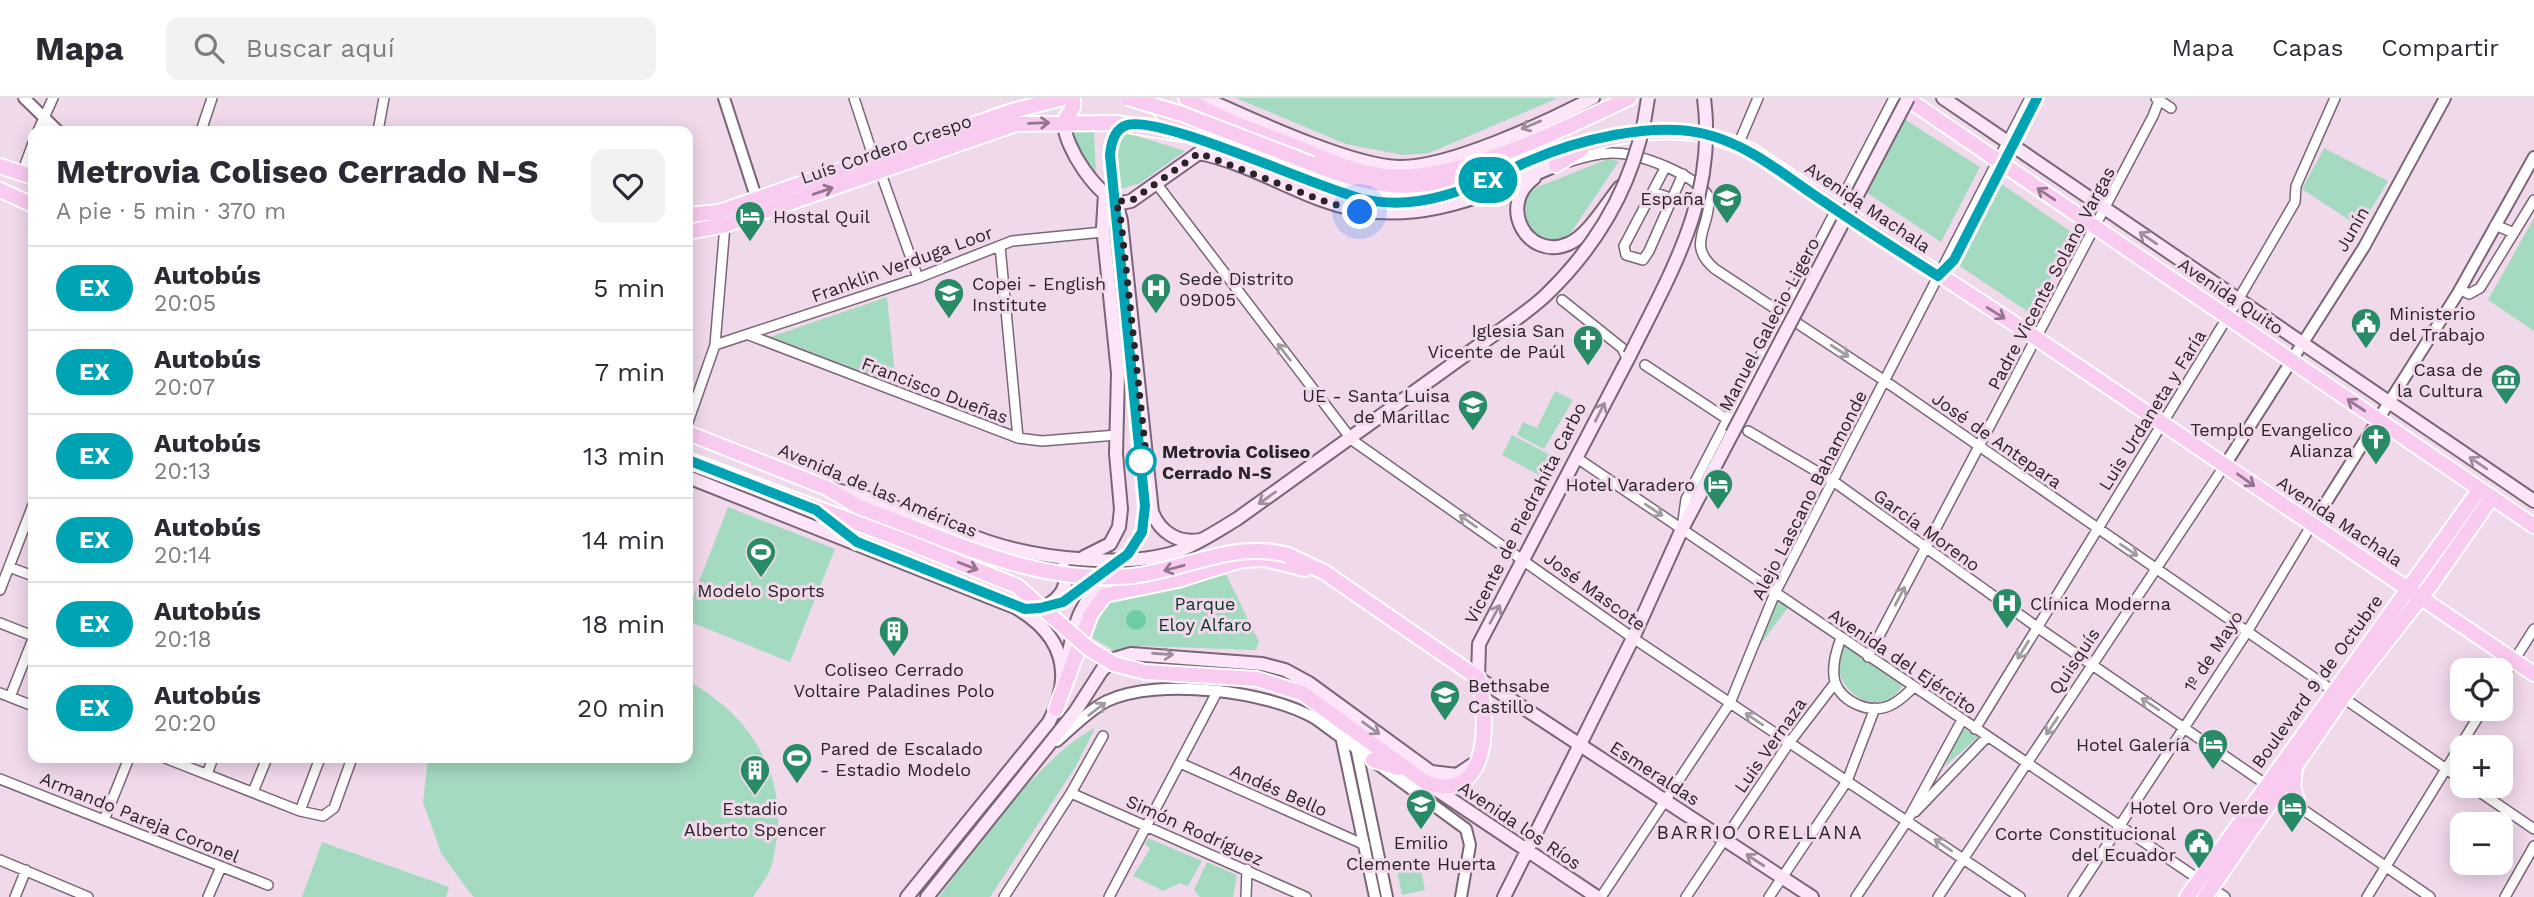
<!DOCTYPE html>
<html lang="es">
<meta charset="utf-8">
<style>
:root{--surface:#fff;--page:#f2f2f3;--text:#2b2b33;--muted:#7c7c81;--line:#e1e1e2}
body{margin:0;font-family:"Work Sans",sans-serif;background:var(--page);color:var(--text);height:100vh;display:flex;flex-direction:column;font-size:26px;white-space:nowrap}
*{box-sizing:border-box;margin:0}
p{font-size:23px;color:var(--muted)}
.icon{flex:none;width:38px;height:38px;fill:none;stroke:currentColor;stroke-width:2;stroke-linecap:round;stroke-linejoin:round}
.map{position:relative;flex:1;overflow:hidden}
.panel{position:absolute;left:28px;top:28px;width:665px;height:637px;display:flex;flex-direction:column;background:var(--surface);border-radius:14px;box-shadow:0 4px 18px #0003}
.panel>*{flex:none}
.badge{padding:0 14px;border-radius:23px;font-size:24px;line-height:46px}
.controls{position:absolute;left:2450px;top:560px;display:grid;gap:14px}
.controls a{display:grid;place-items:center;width:63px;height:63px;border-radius:14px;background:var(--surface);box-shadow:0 4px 18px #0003;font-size:35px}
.you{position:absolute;width:35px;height:35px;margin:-18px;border:5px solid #fff;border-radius:50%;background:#1a73e8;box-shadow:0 0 0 10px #1a73e833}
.map>.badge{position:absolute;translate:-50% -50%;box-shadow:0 0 0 4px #fff}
.round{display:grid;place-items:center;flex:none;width:74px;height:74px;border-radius:14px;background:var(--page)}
.summary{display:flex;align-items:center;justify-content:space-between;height:119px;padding:0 28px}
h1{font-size:33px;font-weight:700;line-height:52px}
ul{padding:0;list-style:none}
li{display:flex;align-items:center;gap:21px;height:84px;padding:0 28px;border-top:2px solid var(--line)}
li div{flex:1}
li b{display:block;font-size:26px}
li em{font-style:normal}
li .badge{min-width:77px;font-weight:700;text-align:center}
header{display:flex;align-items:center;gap:42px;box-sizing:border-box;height:98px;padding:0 35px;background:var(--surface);border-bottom:2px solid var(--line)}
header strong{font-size:33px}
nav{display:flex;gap:38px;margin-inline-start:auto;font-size:24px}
.search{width:490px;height:63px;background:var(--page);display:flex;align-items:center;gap:18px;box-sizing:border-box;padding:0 24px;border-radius:14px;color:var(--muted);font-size:26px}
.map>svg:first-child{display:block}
.green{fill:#a4dac0}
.water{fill:#6ecca2}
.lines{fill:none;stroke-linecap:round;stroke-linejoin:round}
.minor-casing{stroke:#7a6576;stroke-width:12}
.tertiary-casing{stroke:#7a6576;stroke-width:14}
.secondary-casing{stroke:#7a6576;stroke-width:16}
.primary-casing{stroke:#fff;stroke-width:18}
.minor{stroke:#fff;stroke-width:9}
.tertiary{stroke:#fff;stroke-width:10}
.secondary{stroke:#fce5f8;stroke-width:12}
.primary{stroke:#facbf1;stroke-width:14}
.secondary-bridge-casing{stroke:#7a6576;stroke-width:16;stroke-linecap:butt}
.primary-bridge-casing{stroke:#fff;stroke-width:18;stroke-linecap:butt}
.secondary-bridge{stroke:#fce5f8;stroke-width:12}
.primary-bridge{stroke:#facbf1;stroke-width:14}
.oneway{stroke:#92768e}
.oneway2{stroke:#9e8d9b}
.oneway3{stroke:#a09c9f}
.line-casing{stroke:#fff;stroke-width:16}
.line{stroke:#00a3b4;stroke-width:10}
.walk{stroke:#2b222a;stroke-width:7;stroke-dasharray:0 12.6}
.stop-dot{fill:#fff;stroke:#00a3b4;stroke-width:3.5}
.labels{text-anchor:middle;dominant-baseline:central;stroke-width:6;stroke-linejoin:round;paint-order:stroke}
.street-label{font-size:18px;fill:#2b222a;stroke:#f1d9ec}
.poi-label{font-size:18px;fill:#2b222a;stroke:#f1d9ec;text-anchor:end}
.stop-label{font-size:18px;font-weight:bold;fill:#2b222a;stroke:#f1d9ec;text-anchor:start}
.park-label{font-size:18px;fill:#0c3626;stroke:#f1d9ec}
.neighbourhood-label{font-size:19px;letter-spacing:2px;fill:#2b222a;stroke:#f1d9ec}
</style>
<header>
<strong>Mapa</strong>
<div class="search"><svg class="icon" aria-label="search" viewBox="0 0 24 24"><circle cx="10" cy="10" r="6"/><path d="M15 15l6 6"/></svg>Buscar aquí</div>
<nav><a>Mapa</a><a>Capas</a><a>Compartir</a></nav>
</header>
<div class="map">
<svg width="2534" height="799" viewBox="0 0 2534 799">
<rect width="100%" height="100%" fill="#f1d9ec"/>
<path class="green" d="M1236,0H1558L1429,55L1403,57L1346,46Z
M1904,21L1980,69L1941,144L1864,93Z
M1071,32L1094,34L1096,77L1074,50Z
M1124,34L1185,53L1140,85L1118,92L1114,54Z
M2324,50L2388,83L2360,129L2302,91Z
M1608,61L1619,63L1566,142L1550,145L1524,130L1521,106L1525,94Z
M1997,83L2073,135L2033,217L1955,165Z
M2534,120V233L2488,202Z
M887,199L896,287L770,239Z
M1555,293L1573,302L1544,351L1517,337L1523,324L1537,330Z
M1512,337L1550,357L1539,377L1502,357Z
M728,409L835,451L790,564L688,523V512Z
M1225,474L1259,544L1256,552L1140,548L1118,555L1091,539L1104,504Z
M1778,500L1789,508L1755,554Z
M1845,545L1902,588C1877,630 1819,583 1845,545Z
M688,583C749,616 788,676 776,746C774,754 774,764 770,772C766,781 758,790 753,799H474L470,795L441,755L423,704L428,660H688Z
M1095,630L1076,668L990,799H939C974,752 1044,654 1095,630Z
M1963,630L1978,639L1944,669Z
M1148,740L1202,763L1188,788L1180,785L1163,793L1133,778L1150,751L1145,746Z
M322,744L449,789L446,799H302Z
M1418,759L1425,792L1402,797L1395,764Z
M1207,764L1237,777L1233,799H1200L1194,792Z"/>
<path class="water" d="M1126 522a10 10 0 1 1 20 0a10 10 0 1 1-20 0Z"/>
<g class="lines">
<g class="minor-casing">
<path id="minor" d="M854,0L874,61
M2156,0L2171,10
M38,33L53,0
M201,33L212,0
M378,33L384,0
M1738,47L1758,0
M1568,64C1582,60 1597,55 1612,55C1639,55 1695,76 1709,99C1711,130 1685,146 1715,171L1885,283L2462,682
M1665,70L1624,148L1626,157L1643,162L1649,153L1683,76
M880,73L918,180
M22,75L33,45
M1156,85L1352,342L1633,540L2020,799
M1653,94L1673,101
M2495,127L2514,135
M1000,148L1018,340
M2460,191L2469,196L2480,190L2534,102
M1562,202L1622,250L1628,262
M749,237L1018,340L1042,343L1117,337
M715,247L918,180L1012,143L1103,134
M1645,267L1727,321
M688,324L715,247L725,127
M1748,333L1833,383L2037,529L2430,799
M1577,360L2225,799
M1683,423L1686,401L1894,0
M9,469L33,478
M0,492L33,407
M0,525L33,538
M1841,540C1836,553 1831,569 1835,584C1842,605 1872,617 1891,607C1900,603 1907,595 1914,589
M1868,559L2153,18L2160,0
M2501,583L2534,531
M0,595L33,608
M10,599L33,541
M1975,631L2238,202L2295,104L2296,88L2335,0
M165,660L300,713L323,718L334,710L352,660
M1180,665L1365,747
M207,676L213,660
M0,681L268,787
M2471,688L2534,731
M253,694L267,660
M1071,695L1306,799
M300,713L320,660
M1915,714L1987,639
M104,722L129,660
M0,762L88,799
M15,799L26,772
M208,799L221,769
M1004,799L1071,695L1103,638
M1109,799L1218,592
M1246,799L1247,771
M1601,799L1730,605L1775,495L2030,0
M1686,799L1789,645L1835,585
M1769,799L1847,683L1875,610
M1856,799L1907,723L1962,622
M1938,799L2225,367
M2073,799L2247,534L2311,428
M2367,799L2483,611
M2505,799L2534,748"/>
</g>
<g class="tertiary-casing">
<path id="tertiary" d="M24,0L58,33
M724,0L757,102
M2225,367L2364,149L2445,0
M2311,428L2458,195L2534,59
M1341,638L1375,799
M1057,643C1072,630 1089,612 1107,603C1158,579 1269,593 1316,621L1466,731L1470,747L1461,799
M1356,649L1387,799"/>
</g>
<g class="secondary-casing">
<path id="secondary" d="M1204,0C1251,21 1351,68 1399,69C1449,70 1547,24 1593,0
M1943,0L2534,403
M1064,24C1064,49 1097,98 1121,105L1131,103L1199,55C1240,63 1280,86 1319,101C1404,134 1478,101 1556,67
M1534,80C1497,107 1527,163 1568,146C1588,138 1606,106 1620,89
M1116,103L1121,123L1152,414C1160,434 1178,446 1200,442
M1630,257L1479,546L1478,580L1812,799
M688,379L1015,509C1062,536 1075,575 1049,624L907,799
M831,391C887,402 938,427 992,445C1042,461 1126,470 1176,454C1198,446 1217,433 1237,421L1482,245
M1084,459L1110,446L1119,429L1121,411L1116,356L1118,275L1103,129L1105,96
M1036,511C1056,507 1072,489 1063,469
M1065,573C1074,530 1076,506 1111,476
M1425,684L1597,799
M927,799L1075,614L1102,572L1114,561L1131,556L1262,566L1285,572L1309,585L1431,674L1457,677L1472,667
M1504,799L1633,540L1682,431L1732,336"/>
</g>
<g class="primary-casing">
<path id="primary" d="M1186,0C1217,20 1252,32 1287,45C1320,58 1353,75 1388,78C1458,84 1566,30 1629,0
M1906,0L2534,428
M1153,4C1178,38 1224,52 1262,66C1311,85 1362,110 1415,105C1456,101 1493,79 1530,63C1550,54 1570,50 1591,45C1647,30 1697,27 1751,53L2036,240L2534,576
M1064,24L1073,9V0
M1312,66C1358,84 1401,96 1450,81
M1556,67L1582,51
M0,68L33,79
M0,92L33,107
M688,117L719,114L1012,13L1063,0
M688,134L725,127L1016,26L1116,25L1182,36
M688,335L827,390L859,409L909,428
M688,362L905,443
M823,417L857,444
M1257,581L1302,595L1425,684C1491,709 1489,619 1478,580L1324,474L1288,457
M1056,611L1091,516L1105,497L1178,482L1242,462L1265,461L1305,471
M1373,662L1398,670
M2295,670L2293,688L2298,706
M2187,799L2480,391
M2205,799L2343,599L2430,488L2492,399"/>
</g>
<use href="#minor" class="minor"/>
<use href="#tertiary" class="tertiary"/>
<use href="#secondary" class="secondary"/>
<use href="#primary" class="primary"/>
<g class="secondary-bridge-casing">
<path id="secondary-bridge" d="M1482,245C1503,230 1527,215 1546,197C1602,143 1638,77 1648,0
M1630,257C1672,172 1717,99 1704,0
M1732,336L1908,0"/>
</g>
<g class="primary-bridge-casing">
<path id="primary-bridge" d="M1128,0L1182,16L1312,66
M909,428C982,456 1052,486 1132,478C1185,472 1234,442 1288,457
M905,443L1017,488L1088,550L1114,566L1145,574L1257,581"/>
</g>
<use href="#secondary-bridge" class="secondary-bridge"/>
<use href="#primary-bridge" class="primary-bridge"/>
</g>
<defs><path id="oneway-shaft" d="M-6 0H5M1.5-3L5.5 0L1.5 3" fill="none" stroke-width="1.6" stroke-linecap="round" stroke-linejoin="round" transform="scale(1.75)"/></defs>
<g class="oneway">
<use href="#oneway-shaft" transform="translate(1039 25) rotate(-2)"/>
<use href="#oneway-shaft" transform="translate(823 93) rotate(-19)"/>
<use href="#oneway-shaft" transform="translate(2046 96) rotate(-146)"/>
<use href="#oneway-shaft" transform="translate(1996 215) rotate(32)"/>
<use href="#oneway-shaft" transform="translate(2356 307) rotate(-146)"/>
<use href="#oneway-shaft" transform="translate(2246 382) rotate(36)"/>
<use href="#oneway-shaft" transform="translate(968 468) rotate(21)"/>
<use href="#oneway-shaft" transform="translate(1174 470) rotate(165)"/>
</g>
<g class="oneway2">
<use href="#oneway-shaft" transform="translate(1531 27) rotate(157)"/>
<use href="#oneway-shaft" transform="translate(2148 140) rotate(-146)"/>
<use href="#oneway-shaft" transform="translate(1600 314) rotate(-63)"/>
<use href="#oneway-shaft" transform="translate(2478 365) rotate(-146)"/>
<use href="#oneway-shaft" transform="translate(1267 400) rotate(145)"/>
<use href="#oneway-shaft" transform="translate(1495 516) rotate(-61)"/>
<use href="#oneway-shaft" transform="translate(1163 556) rotate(4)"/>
<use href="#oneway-shaft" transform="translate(1371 630) rotate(36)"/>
<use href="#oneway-shaft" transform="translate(1755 762) rotate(-147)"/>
</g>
<g class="oneway3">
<use href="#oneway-shaft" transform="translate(1840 253) rotate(33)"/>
<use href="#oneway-shaft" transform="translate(1284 254) rotate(-128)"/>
<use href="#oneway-shaft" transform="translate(1654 412) rotate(34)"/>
<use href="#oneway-shaft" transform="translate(1468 423) rotate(-145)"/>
<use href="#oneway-shaft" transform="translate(2129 452) rotate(34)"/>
<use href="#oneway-shaft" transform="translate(1900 498) rotate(-62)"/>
<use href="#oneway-shaft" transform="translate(2023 552) rotate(122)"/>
<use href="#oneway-shaft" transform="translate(2150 606) rotate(-146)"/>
<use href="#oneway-shaft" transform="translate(1097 611) rotate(-37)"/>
<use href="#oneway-shaft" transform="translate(1754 621) rotate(-146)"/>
<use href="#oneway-shaft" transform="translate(2052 628) rotate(124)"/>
<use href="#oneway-shaft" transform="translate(1943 747) rotate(-146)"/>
</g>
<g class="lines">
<g class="line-casing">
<path id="line" d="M688,362L816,412L857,444L1025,511L1040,510L1063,504L1128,456L1142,434L1145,408L1110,57C1111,45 1114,31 1127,27C1162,17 1316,90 1363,101C1423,115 1476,87 1529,63C1577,42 1653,23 1705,36C1750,47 1785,78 1823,103C1861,129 1900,154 1938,178L1954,162L2037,0"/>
</g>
<use href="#line" class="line"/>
<path class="walk" d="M1141,363L1147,366L1121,123L1116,103H1131L1199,55L1321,102L1360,114"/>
</g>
<defs>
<g id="school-pin" transform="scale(1.575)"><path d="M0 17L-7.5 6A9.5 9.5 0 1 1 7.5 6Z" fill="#288b66" stroke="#f1d9ec"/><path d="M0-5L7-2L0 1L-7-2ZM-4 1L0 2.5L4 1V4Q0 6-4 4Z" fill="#fff"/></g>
<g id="hotel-pin" transform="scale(1.575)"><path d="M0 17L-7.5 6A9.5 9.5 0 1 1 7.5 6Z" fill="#288b66" stroke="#f1d9ec"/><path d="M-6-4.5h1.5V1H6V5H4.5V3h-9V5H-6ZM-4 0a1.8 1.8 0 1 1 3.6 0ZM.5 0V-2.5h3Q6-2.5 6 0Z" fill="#fff"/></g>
<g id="hospital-pin" transform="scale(1.575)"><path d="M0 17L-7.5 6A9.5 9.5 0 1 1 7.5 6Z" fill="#288b66" stroke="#f1d9ec"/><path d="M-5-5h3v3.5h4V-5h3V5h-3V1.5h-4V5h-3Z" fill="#fff"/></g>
<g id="civic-pin" transform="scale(1.575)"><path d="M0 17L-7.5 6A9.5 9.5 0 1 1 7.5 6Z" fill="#288b66" stroke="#f1d9ec"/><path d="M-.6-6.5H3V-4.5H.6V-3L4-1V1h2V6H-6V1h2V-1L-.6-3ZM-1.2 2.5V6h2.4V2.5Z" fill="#fff"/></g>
<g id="church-pin" transform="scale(1.575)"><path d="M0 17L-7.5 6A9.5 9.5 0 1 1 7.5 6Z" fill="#288b66" stroke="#f1d9ec"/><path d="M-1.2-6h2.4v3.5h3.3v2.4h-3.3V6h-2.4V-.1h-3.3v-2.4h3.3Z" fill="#fff"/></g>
<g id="museum-pin" transform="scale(1.575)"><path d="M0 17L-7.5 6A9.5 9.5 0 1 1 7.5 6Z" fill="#288b66" stroke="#f1d9ec"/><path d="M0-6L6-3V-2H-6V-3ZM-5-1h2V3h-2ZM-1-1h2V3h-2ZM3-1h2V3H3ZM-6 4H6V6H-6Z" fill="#fff"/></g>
<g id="stadium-pin" transform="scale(1.575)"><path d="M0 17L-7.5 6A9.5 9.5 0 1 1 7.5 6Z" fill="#288b66" stroke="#f1d9ec"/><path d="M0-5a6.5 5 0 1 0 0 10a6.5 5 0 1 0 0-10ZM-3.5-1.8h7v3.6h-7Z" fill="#fff"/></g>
<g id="building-pin" transform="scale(1.575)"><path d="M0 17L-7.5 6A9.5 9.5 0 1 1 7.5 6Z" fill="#288b66" stroke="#f1d9ec"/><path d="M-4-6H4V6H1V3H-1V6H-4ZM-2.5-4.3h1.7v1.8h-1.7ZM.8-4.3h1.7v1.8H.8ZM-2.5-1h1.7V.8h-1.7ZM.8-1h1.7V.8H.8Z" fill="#fff"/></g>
</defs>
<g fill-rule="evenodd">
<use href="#school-pin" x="1727" y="100"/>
<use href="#hotel-pin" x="750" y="118"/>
<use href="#hospital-pin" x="1156" y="190"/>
<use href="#school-pin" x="949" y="195"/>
<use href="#civic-pin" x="2366" y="225"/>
<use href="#church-pin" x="1588" y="242"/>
<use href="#museum-pin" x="2506" y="281"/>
<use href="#school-pin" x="1473" y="307"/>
<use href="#church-pin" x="2376" y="341"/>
<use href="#hotel-pin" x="1718" y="386"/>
<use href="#stadium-pin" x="761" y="454"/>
<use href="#hospital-pin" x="2007" y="505"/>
<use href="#building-pin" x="894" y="533"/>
<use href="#school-pin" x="1445" y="597"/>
<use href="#hotel-pin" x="2213" y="646"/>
<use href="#stadium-pin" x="797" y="660"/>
<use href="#building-pin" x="755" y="672"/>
<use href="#school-pin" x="1421" y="706"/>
<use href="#hotel-pin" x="2292" y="709"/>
<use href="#civic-pin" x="2199" y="745"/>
</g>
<circle class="stop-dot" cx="1141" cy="363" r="14"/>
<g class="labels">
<g class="street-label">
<text transform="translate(886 51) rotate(-19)">Luís Cordero Crespo</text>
<text transform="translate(1868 109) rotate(34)">Avenida Machala</text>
<text transform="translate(2352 131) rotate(-60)">Junín</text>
<text transform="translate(902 166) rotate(-20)">Franklin Verduga Loor</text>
<text transform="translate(2051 180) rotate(-62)">Padre Vicente Solano Vargas</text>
<text transform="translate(2231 198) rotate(34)">Avenida Quito</text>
<text transform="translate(1769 226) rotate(-62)">Manuel Galecio Ligero</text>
<text transform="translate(935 292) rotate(21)">Francisco Dueñas</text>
<text transform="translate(2152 312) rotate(-58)">Luis Urdaneta y Faría</text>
<text transform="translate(1997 342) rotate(35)">José de Antepara</text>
<text transform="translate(878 392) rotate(23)">Avenida de las Américas</text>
<text transform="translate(1809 397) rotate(-63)">Alejo Lascano Bahamonde</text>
<text transform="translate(1525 415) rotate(-63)">Vicente de Piedrahíta Carbo</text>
<text transform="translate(2340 423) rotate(34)">Avenida Machala</text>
<text transform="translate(1927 432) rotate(36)">García Moreno</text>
<text transform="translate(1595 493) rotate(36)">José Mascote</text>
<text transform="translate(2213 553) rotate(-57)">1º de Mayo</text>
<text transform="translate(1903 563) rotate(34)">Avenida del Ejército</text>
<text transform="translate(2074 563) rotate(-56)">Quisquís</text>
<text transform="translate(2317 583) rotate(-54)">Boulevard 9 de Octubre</text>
<text transform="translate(1770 647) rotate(-55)">Luis Vernaza</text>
<text transform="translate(1655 675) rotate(33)">Esmeraldas</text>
<text transform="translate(1279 692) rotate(24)">Andés Bello</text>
<text transform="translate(140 719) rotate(22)">Armando Pareja Coronel</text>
<text transform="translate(1520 727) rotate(34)">Avenida los Ríos</text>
<text transform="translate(1195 732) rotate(24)">Simón Rodríguez</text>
</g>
<g class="poi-label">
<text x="1704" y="100">España</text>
<text x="773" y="118" text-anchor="start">Hostal Quil</text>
<text x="1179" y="180" text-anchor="start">Sede Distrito<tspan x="1179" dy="21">09D05</tspan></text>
<text x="972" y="185" text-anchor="start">Copei - English<tspan x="972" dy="21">Institute</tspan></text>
<text x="2389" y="215" text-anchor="start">Ministerio<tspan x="2389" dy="21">del Trabajo</tspan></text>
<text x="1565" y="232">Iglesia San<tspan x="1565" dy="21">Vicente de Paúl</tspan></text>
<text x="2483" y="271">Casa de<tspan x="2483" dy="21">la Cultura</tspan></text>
<text x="1450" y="297">UE - Santa Luisa<tspan x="1450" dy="21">de Marillac</tspan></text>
<text x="2353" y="331">Templo Evangelico<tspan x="2353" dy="21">Alianza</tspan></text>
<text x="1695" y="386">Hotel Varadero</text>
<text x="761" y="492" text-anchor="middle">Modelo Sports</text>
<text x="2030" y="505" text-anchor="start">Clínica Moderna</text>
<text x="894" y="571" text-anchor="middle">Coliseo Cerrado<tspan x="894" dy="21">Voltaire Paladines Polo</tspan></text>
<text x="1468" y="587" text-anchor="start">Bethsabe<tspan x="1468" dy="21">Castillo</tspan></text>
<text x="2190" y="646">Hotel Galería</text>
<text x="820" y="650" text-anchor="start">Pared de Escalado<tspan x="820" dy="21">- Estadio Modelo</tspan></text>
<text x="2269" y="709">Hotel Oro Verde</text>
<text x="755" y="710" text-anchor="middle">Estadio<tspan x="755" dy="21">Alberto Spencer</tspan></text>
<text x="2176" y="735">Corte Constitucional<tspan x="2176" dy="21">del Ecuador</tspan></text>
<text x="1421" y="744" text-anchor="middle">Emilio<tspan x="1421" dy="21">Clemente Huerta</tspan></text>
</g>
<g class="stop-label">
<text x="1162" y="353">Metrovia Coliseo<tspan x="1162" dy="21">Cerrado N-S</tspan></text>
</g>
<g class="park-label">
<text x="1205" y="505">Parque<tspan x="1205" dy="21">Eloy Alfaro</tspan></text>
</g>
<g class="neighbourhood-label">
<text x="1760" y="734">BARRIO ORELLANA</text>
</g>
</g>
</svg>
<div class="controls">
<a><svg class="icon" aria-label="locate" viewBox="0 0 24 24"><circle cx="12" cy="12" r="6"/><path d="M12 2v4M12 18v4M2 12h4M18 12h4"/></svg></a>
<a>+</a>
<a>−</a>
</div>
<div class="you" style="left:1360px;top:114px"></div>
<b class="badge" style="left:1488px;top:82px;background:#00a3b4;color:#fff">EX</b>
<section class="panel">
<div class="summary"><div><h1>Metrovia Coliseo Cerrado N-S</h1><p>A pie · 5 min · 370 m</p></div><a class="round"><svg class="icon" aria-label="heart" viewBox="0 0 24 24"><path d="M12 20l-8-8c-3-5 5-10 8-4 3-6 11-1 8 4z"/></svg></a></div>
<ul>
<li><span class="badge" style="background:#00a3b4;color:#fff">EX</span><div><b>Autobús</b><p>20:05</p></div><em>5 min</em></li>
<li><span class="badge" style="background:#00a3b4;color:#fff">EX</span><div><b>Autobús</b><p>20:07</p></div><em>7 min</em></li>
<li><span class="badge" style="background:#00a3b4;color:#fff">EX</span><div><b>Autobús</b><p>20:13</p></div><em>13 min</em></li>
<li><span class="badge" style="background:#00a3b4;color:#fff">EX</span><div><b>Autobús</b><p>20:14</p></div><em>14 min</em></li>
<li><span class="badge" style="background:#00a3b4;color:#fff">EX</span><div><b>Autobús</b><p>20:18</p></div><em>18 min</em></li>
<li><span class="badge" style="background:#00a3b4;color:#fff">EX</span><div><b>Autobús</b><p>20:20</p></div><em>20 min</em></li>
</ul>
</section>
</div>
